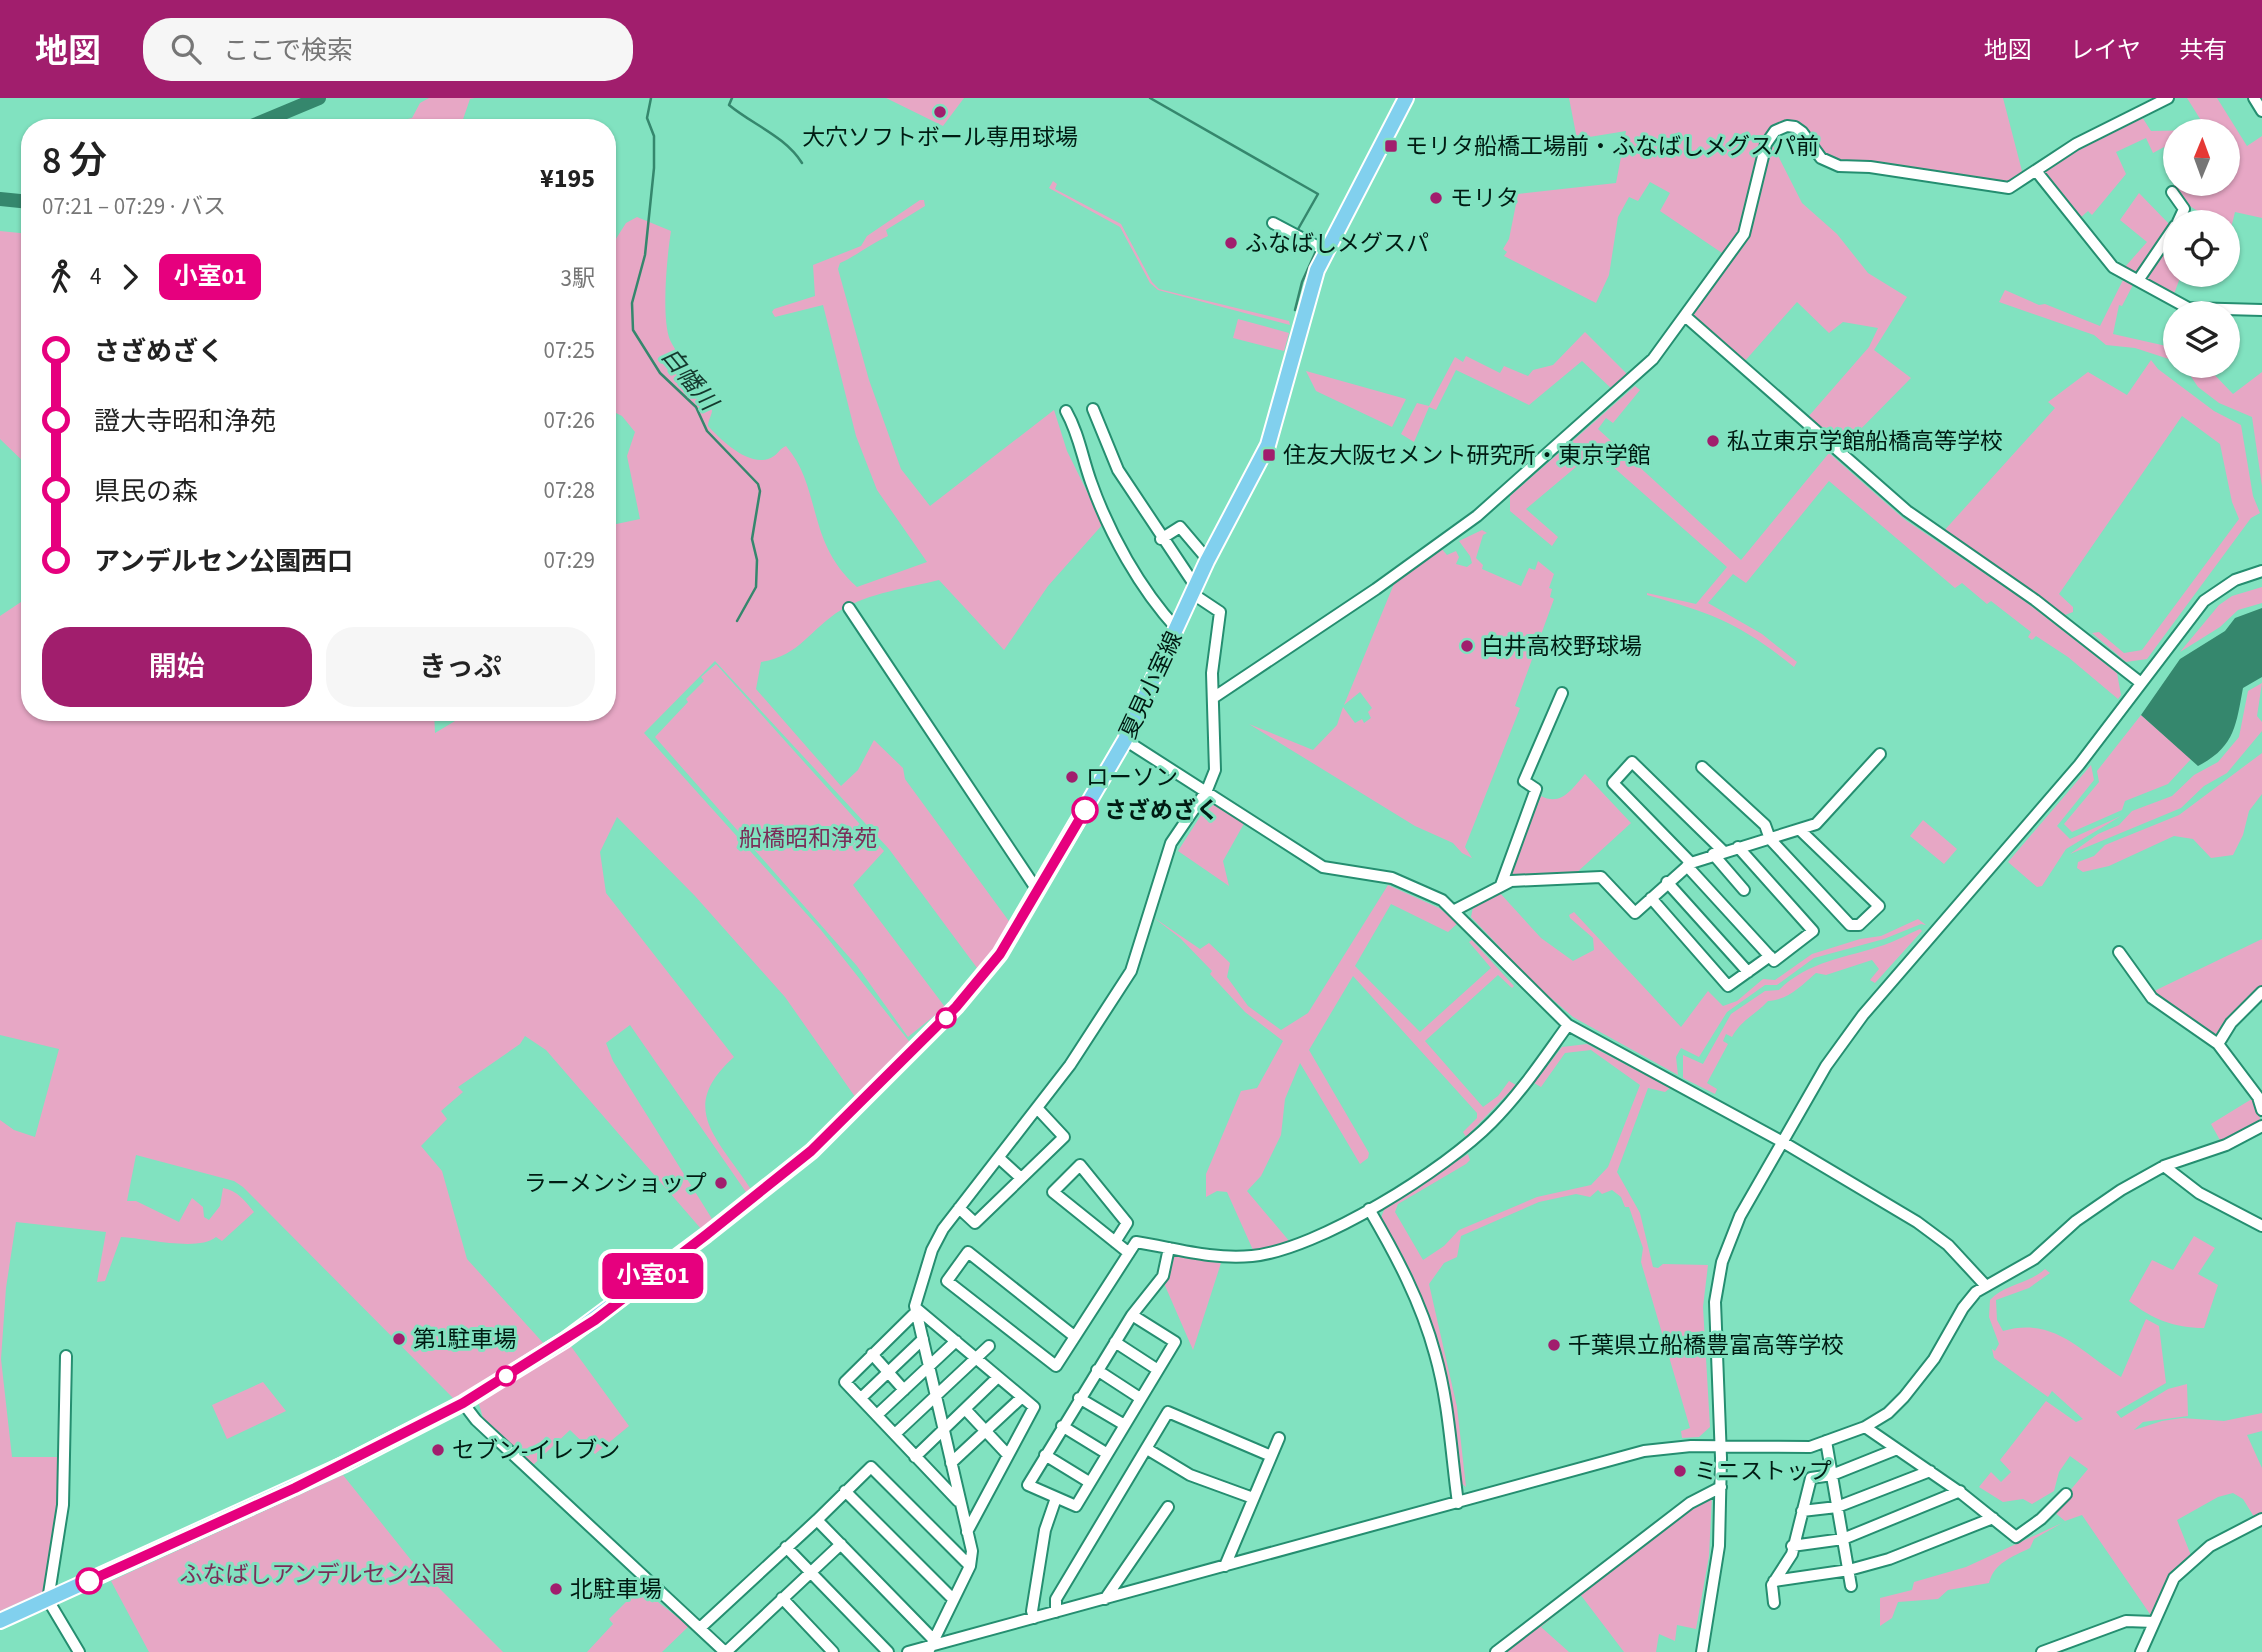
<!DOCTYPE html>
<html lang="ja">
<meta charset="utf-8">
<style>
:root{--surface:#fff;--page:#f6f6f6;--text:#222;--muted:#767676;--accent:#a11e6d}
body{margin:0;font-family:"Source Sans 3","Noto Sans JP",sans-serif;background:var(--page);color:var(--text);height:100vh;display:flex;flex-direction:column;font-size:26px;white-space:nowrap}
*{box-sizing:border-box;margin:0}
p{font-size:23px;color:var(--muted)}
.icon{flex:none;width:38px;height:38px;fill:none;stroke:currentColor;stroke-width:2;stroke-linecap:round;stroke-linejoin:round}
.map{position:relative;flex:1;overflow:hidden}
.drawer{position:absolute;left:21px;top:21px;width:595px;height:602px;display:flex;flex-direction:column;background:var(--surface);border-radius:28px;box-shadow:0 2px 5px #0004}
.drawer>*{flex:none}
.badge{padding:0 14px;border-radius:10px;font-size:24px;line-height:46px}
.needle{width:46px;rotate:1deg}
.buttons{position:absolute;left:2163px;top:21px;display:grid;gap:14px}
.buttons a{display:grid;place-items:center;width:77px;height:77px;border-radius:50%;background:var(--surface);box-shadow:0 2px 5px #0004;font-size:35px}
.map>.badge{position:absolute;translate:-50% -50%;box-shadow:0 0 0 4px #fff}
.legs{display:flex;align-items:center;gap:10px;height:77px;padding:0 21px;font-size:23px}
.legs p{margin-inline-start:auto}
.overview{display:flex;align-items:center;justify-content:space-between;height:119px;padding:0 21px}
h1{font-size:38px;font-weight:600;line-height:52px}
.cta{display:flex;gap:14px;margin-top:auto;padding:14px 21px}
.cta a{flex:1;height:80px;border-radius:28px;background:var(--accent);color:#fff;font-size:28px;font-weight:600;line-height:80px;text-align:center}
.cta a+a{background:var(--page);color:var(--text)}
ul{padding:0 21px;list-style:none}
li{display:flex;align-items:center;gap:24px;height:70px;font-size:26px}
li i{display:grid;place-items:center;width:10px;height:100%;margin:0 9px;background:currentColor}
li i::after{content:'';width:18px;height:18px;margin:-9px;border:5px solid;border-radius:50%;background:var(--surface)}
li p{margin-inline-start:auto}
li:first-child i{background:linear-gradient(#0000 50%,currentColor 0)}
li:last-child i{background:linear-gradient(currentColor 50%,#0000 0)}
header{display:flex;align-items:center;gap:42px;box-sizing:border-box;height:98px;padding:0 35px;background:var(--accent);color:#fff}
header strong{font-size:33px}
nav{display:flex;gap:38px;margin-inline-start:auto;font-size:24px}
.search{width:490px;height:63px;background:var(--page);display:flex;align-items:center;gap:18px;box-sizing:border-box;padding:0 24px;border-radius:28px;color:var(--muted);font-size:26px}
.map>svg:first-child{display:block}
.green{fill:#e7a7c5}
.water{fill:#35876d}
.lines{fill:none;stroke-linecap:round;stroke-linejoin:round}
.stream{stroke:#35876d;stroke-width:2.5}
.river{stroke:#35876d;stroke-width:14}
.minor-casing{stroke:#258e70;stroke-width:14}
.major-casing{stroke:#fff;stroke-width:18}
.minor{stroke:#fff;stroke-width:10}
.major{stroke:#81d0ee;stroke-width:14}
.line-1-casing{stroke:#fff;stroke-width:16}
.line-1{stroke:#e6007e;stroke-width:10}
.poi-dot{fill:#a11e6d;stroke:#81e2c0;stroke-width:2.5}
.stop-1-dot{fill:#fff;stroke:#e6007e;stroke-width:3.5}
.labels{text-anchor:middle;dominant-baseline:central;stroke-width:6;stroke-linejoin:round;paint-order:stroke}
.poi-label{font-size:23px;fill:#001c13;stroke:#81e2c0;text-anchor:start}
.street-label{font-size:23px;fill:#001c13;stroke:#81e2c0}
.stop-label{font-size:23px;font-weight:bold;fill:#001c13;stroke:#81e2c0;text-anchor:start}
.park-label{font-size:23px;fill:#7b2d58;stroke:#81e2c0}
.water-label{font-size:24px;font-style:italic;fill:#14392d;stroke:#81e2c0}
</style>
<header>
<strong>地図</strong>
<div class="search"><svg class="icon" aria-label="search" viewBox="0 0 24 24"><circle cx="10" cy="10" r="6"/><path d="M15 15l6 6"/></svg>ここで検索</div>
<nav><a>地図</a><a>レイヤ</a><a>共有</a></nav>
</header>
<div class="map">
<svg width="2262" height="1554" viewBox="0 0 2262 1554">
<rect width="100%" height="100%" fill="#81e2c0"/>
<path class="green" d="M429,0H475L470,1L460,30H366L412,20L420,5Z
M886,0H964L943,28Z
M1569,0H2003L2023,77L2005,86L1836,63L1825,58L1802,30H1771L1761,46L1741,134L1725,157L1660,113L1670,95L1650,84L1638,103L1629,99L1618,119L1609,177L1596,205L1504,158L1507,154L1503,151L1509,141L1518,96L1616,85L1626,33L1577,41Z
M2187,0H2217L2247,48L2262,38V120L2235,114L2228,142V124H2203L2206,118L2188,107L2171,90L2175,86H2228V33H2175V65L2164,49L2153,55L2146,40L2116,54L2126,76L2092,117L2088,113L2080,120L2046,79L2045,74L2079,50L2142,19L2151,33L2207,32Z
M1770,42L1802,105L1837,136L1868,175L1907,199L1874,252L1911,280L1842,350L1808,319L1869,249L1878,230L1843,224L1829,235L1797,204L1744,264L1691,219V214L1746,139Z
M1053,83L1057,86L1055,91L1121,126L1152,184L1159,191L1289,223L1290,227L1158,192L1150,185L1120,129L1049,90Z
M2139,95L2171,128L2138,177L2125,169L2147,144L2120,122Z
M920,102H924L925,108L886,132L888,138C870,146 858,157 840,165L838,171L869,282L901,371L930,408L1054,312L1067,353L1103,426L1048,488L1004,552L939,482C907,490 869,495 841,512C810,531 800,558 761,564L756,591L841,688L858,672L874,642L903,670L905,681L1011,826L980,874L889,751L715,563L644,635L821,832L912,947L858,1003L785,899L695,798L617,719L600,754L606,795L734,959C677,1010 717,1039 750,1090L748,1097L630,927L606,945L613,963L714,1124L702,1132L546,952L525,938L520,946L458,989L463,994L441,1013L447,1021L421,1048L442,1073L467,1161L545,1247L454,1301L243,1089L234,1083L136,1057L127,1103H136L179,1124L192,1100L203,1109L204,1119L209,1122L220,1108L223,1090C237,1092 246,1104 254,1114L222,1143L216,1139C198,1154 145,1140 121,1139L105,1183L97,1184L106,1134L16,1124L6,1190L1,1261L12,1359H59L60,1406L45,1493L0,1513V1022L14,1032L35,1039L59,951L0,937V518L30,498V614H434L435,635L470,614H607V428L640,421L627,358L635,334L622,318L616,315L607,297V155L626,125L637,119L671,133C667,158 661,219 670,242C678,260 712,296 712,312C712,317 708,322 708,328C721,342 752,373 774,358C779,355 779,351 786,348C822,390 806,444 857,489L927,464L877,392L856,338L823,207L775,219L772,214L774,211L815,198L813,167L861,148L867,138Z
M0,133L30,136V370L0,341Z
M2175,136V177H2181L2174,196L2146,181L2145,177Z
M2124,180L2135,183L2122,208L2119,207L2113,236L2175,250V263L2135,250L2106,247L2094,237L1999,204L2005,192L2039,207L2045,206L2100,228Z
M1238,221L1289,235L1284,253L1233,240Z
M1585,234L1628,277L1613,292L1582,263L1529,307L1456,272L1436,312L1429,309L1414,344L1401,336L1417,305L1429,308L1455,259L1463,264L1466,258L1500,275L1504,268L1528,278L1533,272L1553,267Z
M2151,262L2158,271L2214,313L2241,327L2253,398L2260,415L2251,420L2147,561L2126,564L2092,535L2099,534L2124,555L2142,552L2239,421L2232,404L2220,346L2182,318L2059,496L2073,509V514L2065,517L1942,435L2055,310L2048,304L2088,274L2127,297Z
M2184,268H2206L2233,296L2262,274V388L2252,319L2219,305L2198,289Z
M1306,273L1406,301L1392,329L1316,293Z
M1635,288L1640,292L1613,325L1606,320L1598,331L1741,462L1829,355L1904,421L2021,500L2117,575L2121,597L2118,601L2068,559L2036,538L2032,542L2028,539L2031,534L1991,503L1987,506L1962,485L1955,490L1829,383L1746,485L1733,476L1708,505L1762,536L1797,564L1794,569C1741,526 1712,515 1647,497V495L1696,506L1727,469L1595,353L1526,411L1558,439L1552,448L1510,413V398Z
M1482,432L1487,435L1483,437L1476,460L1483,467L1482,471L1521,488L1529,470L1535,472L1538,463L1554,476L1549,490L1552,491L1550,499L1554,501L1515,608L1520,610L1465,749L1472,760L1462,755L1453,745L1415,728L1249,626L1313,652L1337,627L1343,609L1355,625L1362,621L1364,625L1371,620L1368,614L1372,610L1360,594L1344,607L1396,481L1440,449L1447,457L1456,453L1459,459L1456,466L1467,469L1472,465L1470,458L1459,443Z
M2262,489V505L2238,512L2220,529L2180,554L2219,507L2232,498Z
M716,566L884,753L853,787L945,909L908,939L857,868L655,639L688,604L686,601L704,583L701,579Z
M2262,585L2257,618L2262,624V633L2227,675L2204,688L2181,710L2070,756L2098,736L2119,727L2132,713L2172,698L2194,677L2218,664L2239,639L2248,593Z
M2141,617L2191,661L2168,686L2125,703L2122,712L2072,734L2064,726L2099,684L2097,673Z
M2262,655V696L2249,713L2243,737L2233,757L2211,760L2193,741L2174,738L2109,768L2083,774L2077,770L2078,764L2094,758L2105,747L2179,717Z
M2091,667L2094,682L2057,728L2070,741L2121,718L2066,751L2042,788L2037,789L2008,764Z
M1585,676L1631,725L1574,777L1508,778L1541,698C1561,709 1573,690 1585,676Z
M1212,700L1246,722L1223,763L1229,788L1178,753Z
M1923,722L1957,751L1944,766L1910,738Z
M1388,787L1439,810L1458,825L1448,834L1391,806L1355,868L1420,934L1491,870L1469,844L1472,842L1514,888L1512,890L1498,877L1425,943L1483,1009L1498,998L1509,983L1516,987L1466,1039L1463,1034L1477,1020V1015L1353,878L1309,952L1369,1055L1368,1060L1360,1066L1300,965L1285,1001L1281,1037L1261,1078L1247,1093L1290,1144L1253,1152L1227,1094L1217,1093L1206,1099V1076L1241,993L1257,990L1283,943L1245,914L1210,876L1212,873L1180,840L1153,819L1200,851L1209,845L1230,865L1227,879L1248,908L1281,932L1308,915Z
M1499,794L1541,840L1573,863L1594,852L1593,840L1570,820L1569,817L1574,814L1681,929L1708,893L1723,908L1737,903L1763,881L1775,882L1812,856L1860,841L1881,838L1918,821L1926,827L1921,826L1884,841L1814,860L1777,887H1765L1727,914L1699,959L1681,950L1676,959L1678,977L1573,919L1538,889L1471,819L1473,809Z
M1920,831L1922,833L1875,885L1870,882L1879,871L1872,862L1826,877L1816,875C1801,888 1788,902 1768,903C1755,917 1741,922 1732,939L1726,936L1723,943L1728,946L1707,985L1717,991L1715,996L1683,980V957L1703,966L1731,916L1765,893L1779,892C1808,863 1846,860 1884,847C1896,843 1908,836 1920,831Z
M2262,841V887L2257,898L2218,940L2150,895Z
M1587,946L1670,990L1665,994L1648,990L1617,1074L1640,1115L1653,1169L1658,1170L1663,1166L1708,1167L1703,1209L1710,1329L1699,1339L1682,1340L1681,1333L1690,1330L1641,1164L1643,1150L1629,1109H1625L1621,1099L1612,1092L1602,1096L1598,1092L1590,1099L1576,1096L1539,1104L1461,1138L1457,1159L1444,1165L1429,1186L1457,1309L1466,1389L1461,1385C1452,1292 1425,1202 1381,1120L1385,1109L1468,1056L1470,1062L1466,1066L1398,1106L1395,1114L1423,1162L1444,1148L1459,1132L1537,1099L1591,1087L1608,1069L1640,987L1591,952L1565,955L1541,989L1534,985L1562,949Z
M2255,999L2261,1025L2221,1044L2211,1026Z
M2194,1138L2215,1150L2198,1176L2218,1187L2204,1230C2174,1230 2152,1221 2129,1203L2152,1162L2173,1172Z
M1172,1158L1221,1165L1193,1252L1163,1183Z
M2045,1171L2050,1175L2029,1190L1996,1202L1997,1222L2003,1233C2054,1218 2081,1254 2121,1279L2146,1221L2159,1228L2166,1285L2116,1314L2121,1320L2168,1291L2187,1286L2188,1318L2143,1324L2134,1332L2162,1323L2182,1320L2224,1323L2262,1315V1333L2247,1337L2262,1370V1418L2256,1422L2243,1401L2233,1395L2218,1399L2177,1422L2192,1460L2152,1519L2082,1417L2065,1423L2053,1413L2088,1371L2070,1358L2059,1374L2054,1393L2032,1406L2023,1401L2003,1404L1979,1389L1991,1374L2001,1384L2011,1374L2000,1362L2046,1303L2076,1324L2083,1321L2052,1293L2048,1299L1994,1260L1992,1251L1995,1253L1999,1246L1989,1219L1990,1202C2004,1186 2029,1186 2045,1171Z
M570,1247L629,1328L595,1356L570,1332L533,1367L483,1320L479,1306L483,1300Z
M263,1284L286,1313L227,1341L212,1307Z
M343,1377L411,1462L503,1554H149L111,1483Z
M1712,1398L1709,1458L1696,1531L1677,1527L1675,1543L1659,1536L1656,1554H1624L1580,1496L1541,1529L1569,1554H1502L1691,1409Z
M2062,1425L2034,1441L2030,1450C2012,1459 1994,1465 1989,1485L1948,1492L1938,1501L1898,1504L1892,1520L1880,1528V1500L1912,1492L1914,1484L1966,1469Z
M645,1494L689,1528L662,1554H587L613,1526L609,1521L632,1498L635,1501Z"/>
<path class="water" d="M2262,510V579L2243,590C2236,627 2235,649 2198,668L2141,617L2180,561L2225,533L2235,520Z"/>
<g class="lines">
<path class="stream" d="M651,0L647,20L654,38V70L645,157L632,205L633,232L660,275L696,309L707,333L758,386L760,393L752,441L757,462L756,489L737,523
M732,0L729,7C753,27 785,38 802,65
M1150,0L1318,96L1297,133
M1295,212L1302,184L1316,153"/>
<path class="river" d="M247,30L319,0
M0,101L30,104"/>
<g class="minor-casing">
<path id="minor" d="M2254,0L2262,13
M2037,74L2113,169L2188,210L2262,212
M2172,94L2184,111L2178,124
M1273,125L1326,153
M2139,181L2175,128
M1685,218L1907,413L2035,502L2141,585
M1093,311L1118,372L1196,489
M1066,313C1079,336 1082,359 1091,384C1109,435 1140,491 1177,531
M1161,441L1180,429L1208,462
M849,510L1037,792
M1213,600L1376,491L1477,418L1653,261L1744,136L1766,46L1775,33L1787,28L1795,29L1802,34L1821,60L1839,68L1870,69L2009,90L2076,46L2168,0
M1125,642L1323,769L1392,780L1442,802L1568,927L1781,1043L1917,1124L1948,1147L1986,1188
M1702,669L1765,727L1770,741L1850,827H1859L1879,808L1800,732
M1713,756L1744,792
M1691,765L1613,685L1632,664L1723,753
M1687,768L1774,863L1813,833L1738,749
M1667,784L1748,874
M1501,787L1536,691L1524,683L1562,595
M1651,800L1728,888L1770,858
M1455,812L1511,783L1601,779L1635,815L1691,765L1816,726L1880,656
M2119,854L2152,900L2218,946L2258,999L2262,1012
M2218,946L2231,925L2262,894
M999,1060L1021,1080
M2164,1068L2199,1095L2262,1128
M959,1110L975,1125L1064,1039L1037,1010
M1369,1111C1396,1157 1421,1204 1435,1256C1449,1305 1451,1355 1458,1405
M1115,1144L1127,1125L1080,1067L1053,1094L1129,1155
M916,1210L1034,1309L967,1434
M917,1213L845,1284L958,1403
M1132,1217L1175,1244L1076,1408L1028,1387Z
M1132,1217L1163,1178L1169,1150
M1074,1238L968,1154L947,1183L1056,1268L1136,1144C1174,1150 1213,1162 1252,1158C1318,1152 1446,1071 1492,1024C1521,995 1544,960 1568,927
M1115,1244L1158,1272
M872,1256L904,1292
M66,1258L63,1407L48,1502L79,1554
M1097,1272L1140,1300
M861,1300L923,1241
M1079,1300L1123,1326
M463,1305L476,1322L725,1554
M965,1311L1008,1357
M877,1317L956,1243
M1062,1328L1106,1355
M1865,1329L1961,1395L2016,1439L2041,1421L2066,1396
M895,1336L989,1248
M1826,1343L1851,1488
M1147,1351L1190,1377L1253,1400
M1045,1357L1089,1384
M915,1359L998,1279
M951,1365L1022,1299
M845,1393L953,1501
M1802,1413L1837,1409L1930,1373
M1792,1448L1843,1441L1960,1393
M786,1449L888,1554
M1225,1468L1279,1340
M1774,1483L1849,1472L1889,1461L1993,1420
M782,1500L833,1554
M1105,1501L1168,1409
M1774,1505L1772,1487L1792,1456L1811,1380L1832,1377L1897,1351
M1056,1514V1501L1168,1314L1271,1358
M1034,1520L1032,1513L1045,1432L1056,1400
M700,1530L817,1422
M932,1540L817,1422L871,1369L970,1468
M929,1552L970,1468L972,1453L915,1208L932,1152L943,1131L1070,967L1131,873L1171,745L1207,692L1215,672L1212,575L1220,514L1193,496
M726,1554L841,1446
M908,1554L1644,1353L1691,1348L1810,1349L1865,1329L1888,1315L1904,1299L1934,1261L1963,1210L1976,1194L2034,1161L2076,1123L2121,1092L2164,1068L2226,1047L2262,1028
M1496,1554L1690,1405L1721,1389
M1702,1554L1719,1448L1721,1360L1715,1204L1722,1164L1740,1118L1826,968L1863,917L2079,667L2204,503L2235,482L2262,473
M2042,1554L2126,1523L2154,1524
M2141,1554L2174,1480L2210,1448L2262,1421"/>
</g>
<g class="major-casing">
<path id="major" d="M0,1523L345,1366L463,1305L565,1242L706,1137L812,1053L956,909L1000,856L1125,642L1207,463L1268,347L1317,172L1406,0"/>
</g>
<use href="#minor" class="minor"/>
<use href="#major" class="major"/>
</g>
<g class="lines">
<g class="line-1-casing">
<path id="line-1" d="M89,1483L295,1390L463,1305L595,1222L706,1137L811,1053L956,909L1000,856L1085,712"/>
</g>
<use href="#line-1" class="line-1"/>
</g>
<g class="poi-dot">
<circle cx="940" cy="14" r="7"/>
<rect x="1384" y="41" width="14" height="14" rx="3.5"/>
<circle cx="1436" cy="100" r="7"/>
<circle cx="1231" cy="145" r="7"/>
<circle cx="1713" cy="343" r="7"/>
<rect x="1262" y="350" width="14" height="14" rx="3.5"/>
<circle cx="1467" cy="548" r="7"/>
<circle cx="1072" cy="679" r="7"/>
<circle cx="721" cy="1085" r="7"/>
<circle cx="399" cy="1241" r="7"/>
<circle cx="1554" cy="1247" r="7"/>
<circle cx="438" cy="1352" r="7"/>
<circle cx="1680" cy="1373" r="7"/>
<circle cx="556" cy="1491" r="7"/>
</g>
<g class="stop-1-dot">
<circle cx="1085" cy="712" r="12"/>
<circle cx="946" cy="920" r="9"/>
<circle cx="506" cy="1278" r="9"/>
<circle cx="89" cy="1483" r="12"/>
</g>
<g class="labels">
<g class="poi-label">
<text x="940" y="39" text-anchor="middle">大穴ソフトボール専用球場</text>
<text x="1405" y="48">モリタ船橋工場前・ふなばしメグスパ前</text>
<text x="1450" y="100">モリタ</text>
<text x="1245" y="145">ふなばしメグスパ</text>
<text x="1727" y="343">私立東京学館船橋高等学校</text>
<text x="1283" y="357">住友大阪セメント研究所・東京学館</text>
<text x="1481" y="548">白井高校野球場</text>
<text x="1086" y="679">ローソン</text>
<text x="707" y="1085" text-anchor="end">ラーメンショップ</text>
<text x="413" y="1241">第1駐車場</text>
<text x="1568" y="1247">千葉県立船橋豊富高等学校</text>
<text x="452" y="1352">セブン-イレブン</text>
<text x="1694" y="1373">ミニストップ</text>
<text x="570" y="1491">北駐車場</text>
</g>
<g class="street-label">
<text transform="translate(1151 587) rotate(-65)">夏見小室線</text>
</g>
<g class="stop-label">
<text x="1104" y="712">さざめざく</text>
</g>
<g class="park-label">
<text x="808" y="740">船橋昭和浄苑</text>
<text x="317" y="1476">ふなばしアンデルセン公園</text>
</g>
<g class="water-label">
<text transform="translate(689 281) rotate(51)">白幡川</text>
</g>
</g>
</svg>
<div class="buttons">
<a><svg class="needle" viewBox="-14 -14 28 28"><path d="M0-13l5 13h-10z" fill="#e53935"/><path d="M0 13l5-13h-10z" fill="#767676"/></svg></a>
<a><svg class="icon" aria-label="locate" viewBox="0 0 24 24"><circle cx="12" cy="12" r="6"/><path d="M12 2v4M12 18v4M2 12h4M18 12h4"/></svg></a>
<a><svg class="icon" aria-label="layers" viewBox="0 0 24 24"><path d="M12 4l9 5-9 5-9-5zM3 14l9 5 9-5"/></svg></a>
</div>
<b class="badge" style="left:653px;top:1178px;background:#e6007e;color:#fff">小室01</b>
<section class="drawer">
<div class="overview"><div><h1>8 分</h1><p>07:21 – 07:29 · バス</p></div><b>¥195</b></div>
<div class="legs"><svg class="icon" aria-label="walk" viewBox="0 0 24 24"><circle cx="13" cy="4" r="2"/><path d="M13 8l-2 6 4 7M11 14l-3 7M7 12l3-4h3l4 4"/></svg>4<svg class="icon" aria-label="forward" viewBox="0 0 24 24"><path d="M9 5l7 7-7 7"/></svg><b class="badge" style="background:#e6007e;color:#fff">小室01</b><p>3駅</p></div>
<ul>
<li><i style="color:#e6007e"></i><b>さざめざく</b><p>07:25</p></li>
<li><i style="color:#e6007e"></i><span>證大寺昭和浄苑</span><p>07:26</p></li>
<li><i style="color:#e6007e"></i><span>県民の森</span><p>07:28</p></li>
<li><i style="color:#e6007e"></i><b>アンデルセン公園西口</b><p>07:29</p></li>
</ul>
<div class="cta"><a>開始</a><a>きっぷ</a></div>
</section>
</div>
